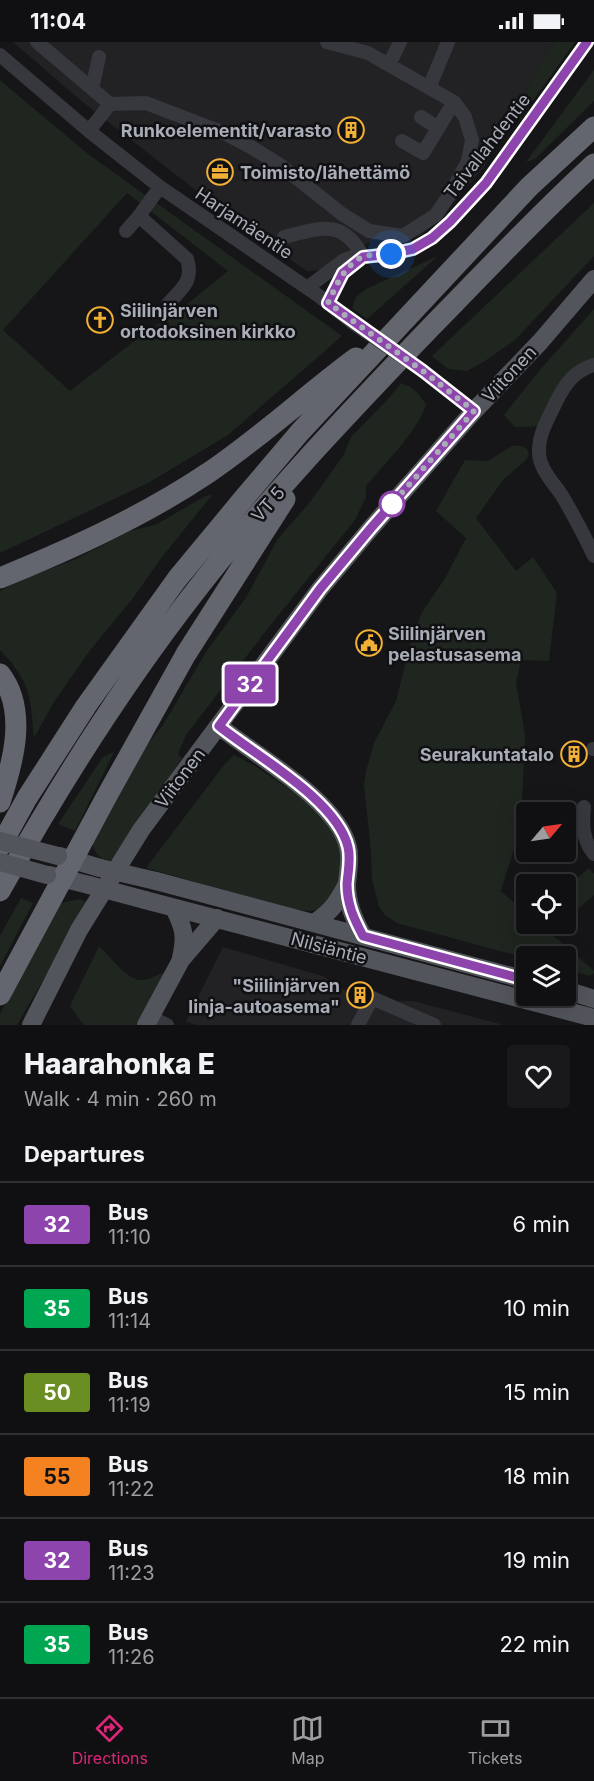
<!DOCTYPE html>
<meta charset="utf-8">
<style>
:root{--surface:#101012;--page:#19191b;--text:#f1f3f6;--muted:#9c9d9f;--line:#303032;--accent:#db2777}
body{margin:0;font-family:Inter,sans-serif;background:var(--page);color:var(--text);height:100vh;display:flex;flex-direction:column;font-size:22px;white-space:nowrap}
*{box-sizing:border-box;margin:0}
p{font-size:20px;color:var(--muted)}
.icon{flex:none;width:33px;height:33px;fill:none;stroke:currentColor;stroke-width:2;stroke-linecap:round;stroke-linejoin:round}
.map{position:relative;height:983px;overflow:hidden}
.side{display:flex;flex-direction:column;background:var(--surface);flex:1}
.side>*{flex:none}
.badge{padding:0 12px;border-radius:4px;font-size:21px;line-height:39px}
.needle{width:39px;rotate:61deg}
.controls{position:absolute;left:516px;top:760px;display:grid;gap:12px}
.controls a{display:grid;place-items:center;width:60px;height:60px;border-radius:6px;background:var(--surface);box-shadow:0 6px 24px #0002,0 0 0 2px var(--line);font-size:30px}
.you{position:absolute;width:30px;height:30px;margin:-15px;border:4px solid #fff;border-radius:50%;background:#1a73e8;box-shadow:0 0 0 9px #1a73e833}
.map>.badge{position:absolute;translate:-50% -50%;box-shadow:0 0 0 3px #fff}
h2{padding:0 24px;font-size:22px;line-height:54px}
.round{display:grid;place-items:center;flex:none;width:63px;height:63px;border-radius:6px;background:var(--page)}
.summary{display:flex;align-items:center;justify-content:space-between;height:102px;padding:0 24px}
h1{font-size:28px;font-weight:800;line-height:45px}
ul{padding:0;list-style:none}
li{display:flex;align-items:center;gap:18px;height:84px;padding:0 24px;border-top:2px solid var(--line)}
li div{flex:1}
li b{display:block;font-size:22px}
li em{font-style:normal}
li .badge{min-width:66px;font-weight:700;text-align:center}
.status{display:flex;justify-content:space-between;align-items:center;height:42px;padding:0 30px;background:var(--surface);direction:ltr}
.status svg{height:16px;fill:currentColor}
.tabs{display:flex;justify-content:space-around;align-items:center;height:84px;border-top:2px solid var(--line);background:var(--surface);font-size:16px;color:var(--muted)}
.tabs a{display:grid;justify-items:center;gap:3px}
.tabs .current{color:var(--accent)}
.map>svg:first-child{display:block}
.built{fill:#222225}
.green{fill:#1e261f;fill-rule:evenodd}
.lines{fill:none;stroke-linecap:round;stroke-linejoin:round}
.minor{stroke:#37383d;stroke-width:14}
.major{stroke:#53555c;stroke-width:18}
.highway{stroke:#63666e;stroke-width:21}
.minor-bridge{stroke:#37383d;stroke-width:14}
.major-bridge{stroke:#53555c;stroke-width:18}
.line-casing{stroke:#fff;stroke-width:14}
.line{stroke:#8e44ad;stroke-width:9}
.walk{stroke:#a8adb8;stroke-width:6;stroke-dasharray:0 10.8}
.stop-dot{fill:#fff;stroke:#8e44ad;stroke-width:3}
.labels{text-anchor:middle;dominant-baseline:central;stroke-width:5;stroke-linejoin:round;paint-order:stroke}
.poi-label{font-size:18px;font-weight:bold;fill:#a8adb8;stroke:#111113;text-anchor:end}
.street-label{font-size:18px;fill:#a8adb8;stroke:#111113}
</style>
<div class="status"><b>11:04</b><svg viewBox="0 0 49 12"><path d="M0 12V9h3v3zM5 12V6h3v6zM10 12V3h3v9zM15 12V0h3v12zM26 1h20v11H26zM47 4h2v5h-2z"/></svg></div>
<div class="map">
<svg width="594" height="983" viewBox="0 0 594 983">
<rect width="100%" height="100%" fill="#161618"/>
<path class="built" d="M13,0H555L543,16L510,81L484,125L437,180L420,194L408,197L377,196L321,228L307,229L234,178L80,58Z
M223,905L323,934L363,960L413,959L504,983H195L186,979Z"/>
<path class="green" d="M555,0H575L520,77L510,81L543,16Z
M594,28V59L535,117L526,120Z
M0,38L88,112L342,294L228,393L150,440L0,511ZM127,151L228,229L186,263L142,293L70,349L3,288Z
M594,161V214L515,298L485,319L467,329L448,327L432,314Z
M438,214L367,277L352,266L356,255L366,247Z
M594,267V324L583,326L545,384L515,385L504,373L538,330Z
M401,341C413,345 420,352 426,363C418,389 384,422 366,444V455L355,478L269,585L186,693L178,712L182,716L114,819C99,818 94,812 92,798L140,711L163,683L206,610L247,554L277,498L310,460L343,414L351,395L389,356Z
M512,404H520L526,406L529,411L527,417L503,438L476,476L516,529L533,515L557,551L549,619L521,618L516,641L525,692L521,784L501,849L526,871V882H540L594,929V931L590,934L566,927V915H526V916L397,881L385,873L379,865L372,837L371,809L364,743L366,729L374,701L396,659L410,603L422,570L444,538L466,496L436,469L465,418L488,419Z
M213,452L162,515L133,556L88,611L54,660L34,696C31,655 30,639 0,608V549L27,535L74,518L130,489L155,483L204,455Z
M114,710L75,789L58,782L103,715Z
M234,713L255,724L315,765L340,803L341,836L327,863L316,868L308,869L292,867L146,826L224,723Z
M589,826L594,832V853L577,868L566,855V846Z
M21,856L33,861L0,924V894Z
M80,857L88,861L17,983H0V972L60,861Z
M99,904C109,913 126,937 140,938C149,939 158,932 167,929L137,983H84L70,964Z"/>
<g class="lines">
<path class="minor" d="M37,0L110,62L89,89
M0,13L89,89L160,145L319,254L353,281
M389,23L400,0
M429,46L448,0
M92,47L99,15
M110,62L146,61L224,91L251,105L280,123L342,172L369,189L403,194L436,173L450,152L468,119L472,98L465,75L454,60L368,11L327,0
M421,75L438,86
M402,99L423,111L454,60
M160,145L139,174L187,217C194,239 182,246 168,262
M126,189L139,174
M284,195C320,186 343,176 363,215
M307,246L344,218L358,213L363,215L391,212L413,207L432,196L450,180L486,141L587,0
M328,261L343,231L362,216
M594,323C574,329 565,342 556,360C549,375 539,391 539,408C538,425 552,439 561,452C573,472 584,493 594,514
M423,329L474,369
M593,707H594
M584,765C582,783 583,799 594,812
M150,975L167,983
M358,983L372,956L434,983"/>
<path class="major" d="M219,684C256,714 337,758 348,805C351,817 348,829 347,842C347,862 354,877 363,894
M59,814L100,826
M49,833L89,843
M156,839L526,938
M145,858L594,976
M174,866C184,886 186,894 181,916
M314,881C332,869 337,861 347,842
M566,948L594,957
M31,983L79,888L141,788L320,547L371,486L474,369L540,300L594,237
M146,983L181,918L217,876"/>
<path class="highway" d="M0,536C71,507 144,474 208,431C260,396 306,353 356,316
M0,632C28,668 13,721 0,760
M0,805L27,756L86,664L177,537L244,456L300,390L529,145L594,85
M0,849C58,745 121,645 194,551C266,457 348,372 430,286C484,231 537,174 594,122
M0,953L109,750L186,612L285,457"/>
<path class="minor-bridge" d="M353,281L423,329"/>
<path class="major-bridge" d="M0,799L58,814
M0,820L47,833
M100,826L156,839
M89,843L145,858"/>
</g>
<g class="lines">
<g class="line-casing">
<path id="line" d="M526,938L363,894C354,877 347,862 347,842C348,829 351,817 348,805C337,758 256,714 219,684L320,547L371,486L474,369L423,329L328,261L343,231L363,215L391,212L413,207L432,196L450,180L486,141L587,0"/>
</g>
<use href="#line" class="line"/>
<path class="walk" d="M391,212C383,213 370,212 362,215C344,224 336,244 328,261L423,329L474,369L392,462"/>
</g>
<defs>
<g id="building-ring" transform="scale(1.35)"><circle r="9.5" fill="#111113" stroke="#f2b134" stroke-width="1.5"/><path d="M-4-6H4V6H1V3H-1V6H-4ZM-2.5-4.3h1.7v1.8h-1.7ZM.8-4.3h1.7v1.8H.8ZM-2.5-1h1.7V.8h-1.7ZM.8-1h1.7V.8H.8Z" fill="#f2b134"/></g>
<g id="office-ring" transform="scale(1.35)"><circle r="9.5" fill="#111113" stroke="#f2b134" stroke-width="1.5"/><path d="M-6-3h4V-5.5h4V-3h4V5H-6ZM-1-4.5V-3h2v-1.5ZM-6 0V1H6V0Z" fill="#f2b134"/></g>
<g id="church-ring" transform="scale(1.35)"><circle r="9.5" fill="#111113" stroke="#f2b134" stroke-width="1.5"/><path d="M-1.2-6h2.4v3.5h3.3v2.4h-3.3V6h-2.4V-.1h-3.3v-2.4h3.3Z" fill="#f2b134"/></g>
<g id="civic-ring" transform="scale(1.35)"><circle r="9.5" fill="#111113" stroke="#f2b134" stroke-width="1.5"/><path d="M-.6-6.5H3V-4.5H.6V-3L4-1V1h2V6H-6V1h2V-1L-.6-3ZM-1.2 2.5V6h2.4V2.5Z" fill="#f2b134"/></g>
</defs>
<g fill-rule="evenodd">
<use href="#building-ring" x="351" y="88"/>
<use href="#office-ring" x="220" y="130"/>
<use href="#church-ring" x="100" y="278"/>
<use href="#civic-ring" x="369" y="601"/>
<use href="#building-ring" x="574" y="712"/>
<use href="#building-ring" x="360" y="953"/>
</g>
<circle class="stop-dot" cx="392" cy="462" r="12"/>
<g class="labels">
<g class="poi-label">
<text x="332" y="88">Runkoelementit/varasto</text>
<text x="240" y="130" text-anchor="start">Toimisto/lähettämö</text>
<text x="120" y="268" text-anchor="start">Siilinjärven<tspan x="120" dy="21">ortodoksinen kirkko</tspan></text>
<text x="388" y="591" text-anchor="start">Siilinjärven<tspan x="388" dy="21">pelastusasema</tspan></text>
<text x="554" y="712">Seurakuntatalo</text>
<text x="340" y="943">"Siilinjärven<tspan x="340" dy="21">linja-autoasema"</tspan></text>
</g>
<g class="street-label">
<text transform="translate(487 104) rotate(-52)">Taivallahdentie</text>
<text transform="translate(244 181) rotate(34)">Harjamäentie</text>
<text transform="translate(509 332) rotate(-47)">Viitonen</text>
<text transform="translate(268 462) rotate(-49)">VT 5</text>
<text transform="translate(180 736) rotate(-53)">Viitonen</text>
<text transform="translate(329 906) rotate(15)">Nilsiäntie</text>
</g>
</g>
</svg>
<div class="controls">
<a><svg class="needle" viewBox="-14 -14 28 28"><path d="M0-13l5 13h-10z" fill="#e53935"/><path d="M0 13l5-13h-10z" fill="#9c9d9f"/></svg></a>
<a><svg class="icon" aria-label="locate" viewBox="0 0 24 24"><circle cx="12" cy="12" r="6"/><path d="M12 2v4M12 18v4M2 12h4M18 12h4"/></svg></a>
<a><svg class="icon" aria-label="layers" viewBox="0 0 24 24"><path d="M12 4l9 5-9 5-9-5zM3 14l9 5 9-5"/></svg></a>
</div>
<div class="you" style="left:391px;top:212px"></div>
<b class="badge" style="left:250px;top:642px;background:#8e44ad;color:#fff">32</b>
</div>
<section class="side">
<div class="summary"><div><h1>Haarahonka E</h1><p>Walk · 4 min · 260 m</p></div><a class="round"><svg class="icon" aria-label="heart" viewBox="0 0 24 24"><path d="M12 20l-8-8c-3-5 5-10 8-4 3-6 11-1 8 4z"/></svg></a></div>
<h2>Departures</h2>
<ul>
<li><span class="badge" style="background:#8e44ad;color:#fff">32</span><div><b>Bus</b><p>11:10</p></div><em>6 min</em></li>
<li><span class="badge" style="background:#00a651;color:#fff">35</span><div><b>Bus</b><p>11:14</p></div><em>10 min</em></li>
<li><span class="badge" style="background:#6b8e23;color:#fff">50</span><div><b>Bus</b><p>11:19</p></div><em>15 min</em></li>
<li><span class="badge" style="background:#f58220;color:#111">55</span><div><b>Bus</b><p>11:22</p></div><em>18 min</em></li>
<li><span class="badge" style="background:#8e44ad;color:#fff">32</span><div><b>Bus</b><p>11:23</p></div><em>19 min</em></li>
<li><span class="badge" style="background:#00a651;color:#fff">35</span><div><b>Bus</b><p>11:26</p></div><em>22 min</em></li>
</ul>
</section>
<nav class="tabs">
<a class="current"><svg class="icon" aria-label="directions" viewBox="0 0 24 24"><path d="M12 3l9 9-9 9-9-9zM9 14v-3h6M13 9l2 2-2 2"/></svg>Directions</a>
<a><svg class="icon" aria-label="map" viewBox="0 0 24 24"><path d="M3 6l6-2 6 2 6-2v14l-6 2-6-2-6 2zM9 4v14M15 6v14"/></svg>Map</a>
<a><svg class="icon" aria-label="tickets" viewBox="0 0 24 24"><path d="M3 7h18v10H3zM15 7v10"/></svg>Tickets</a>
</nav>
